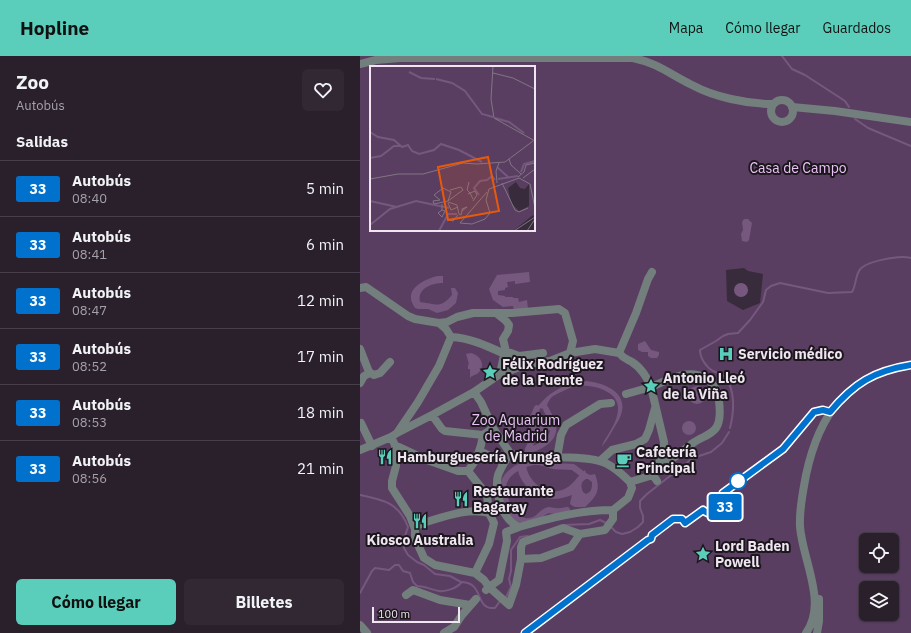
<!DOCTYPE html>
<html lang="es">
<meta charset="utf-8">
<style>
:root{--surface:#2a202c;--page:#322834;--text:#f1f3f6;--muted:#a5a3a9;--line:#463e48;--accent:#5bcebb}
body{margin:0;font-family:"IBM Plex Sans",sans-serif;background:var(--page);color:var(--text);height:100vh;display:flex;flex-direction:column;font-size:15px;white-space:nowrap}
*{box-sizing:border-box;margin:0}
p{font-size:13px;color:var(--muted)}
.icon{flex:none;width:22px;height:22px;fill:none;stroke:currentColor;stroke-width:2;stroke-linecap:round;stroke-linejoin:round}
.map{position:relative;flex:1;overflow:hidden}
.side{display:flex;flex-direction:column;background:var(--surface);width:360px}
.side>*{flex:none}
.badge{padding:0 8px;border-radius:3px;font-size:14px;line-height:26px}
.controls{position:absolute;left:499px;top:477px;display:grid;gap:8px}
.controls a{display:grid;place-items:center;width:40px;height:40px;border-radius:6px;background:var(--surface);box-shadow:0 1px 3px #0004,0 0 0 1px var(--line);font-size:20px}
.scale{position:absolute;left:12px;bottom:10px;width:88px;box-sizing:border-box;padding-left:4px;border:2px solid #efe6f1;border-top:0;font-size:11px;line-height:14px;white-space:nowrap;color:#efe6f1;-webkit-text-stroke:3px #1c161d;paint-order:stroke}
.map>.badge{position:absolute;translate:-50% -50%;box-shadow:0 0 0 2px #fff}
h2{padding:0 16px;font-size:15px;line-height:36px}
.round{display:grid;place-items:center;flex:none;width:42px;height:42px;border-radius:6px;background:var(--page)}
.headline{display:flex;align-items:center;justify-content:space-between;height:68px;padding:0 16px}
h1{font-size:19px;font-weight:700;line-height:30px}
.button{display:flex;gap:8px;margin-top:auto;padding:8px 16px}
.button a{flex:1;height:46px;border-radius:6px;background:var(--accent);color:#111;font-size:16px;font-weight:700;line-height:46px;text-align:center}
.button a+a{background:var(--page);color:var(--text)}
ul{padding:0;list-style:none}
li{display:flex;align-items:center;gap:12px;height:56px;padding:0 16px;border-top:1px solid var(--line)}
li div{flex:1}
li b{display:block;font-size:15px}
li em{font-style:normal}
li .badge{min-width:44px;font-weight:700;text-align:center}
header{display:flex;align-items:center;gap:24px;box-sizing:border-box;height:56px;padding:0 20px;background:var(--accent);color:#111}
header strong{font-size:19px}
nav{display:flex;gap:22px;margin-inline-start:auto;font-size:14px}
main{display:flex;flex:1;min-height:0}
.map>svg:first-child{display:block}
.green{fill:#593e61;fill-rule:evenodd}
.water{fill:#76587f;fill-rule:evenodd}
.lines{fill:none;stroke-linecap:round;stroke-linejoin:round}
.stream{stroke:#76587f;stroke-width:2}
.canal{stroke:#76587f;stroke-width:6}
.minor{stroke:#737f7c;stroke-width:8}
.line-casing{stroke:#fff;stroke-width:9}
.line{stroke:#0072ce;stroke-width:6}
.stop-dot{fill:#fff;stroke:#0072ce;stroke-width:2}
.labels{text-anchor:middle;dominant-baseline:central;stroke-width:4;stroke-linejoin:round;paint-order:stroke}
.park-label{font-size:14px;fill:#ebc4f7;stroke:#1c161d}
.poi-label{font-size:14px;font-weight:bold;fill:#efe6f1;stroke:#1c161d;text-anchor:start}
.inset-river{fill:none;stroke:#76587f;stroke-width:2}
.inset-road{fill:none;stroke:#817684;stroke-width:1}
.view{fill:#e8590c;fill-opacity:0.15;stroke:#e8590c;stroke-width:2}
.inset-edge{fill:none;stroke:#efe6f1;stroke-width:2}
</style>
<header>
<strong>Hopline</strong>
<nav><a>Mapa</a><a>Cómo llegar</a><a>Guardados</a></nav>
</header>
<main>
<section class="side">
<div class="headline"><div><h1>Zoo</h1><p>Autobús</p></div><a class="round"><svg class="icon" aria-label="heart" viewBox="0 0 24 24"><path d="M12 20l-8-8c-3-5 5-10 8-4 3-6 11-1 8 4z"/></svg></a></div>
<h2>Salidas</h2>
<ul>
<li><span class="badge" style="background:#0072ce;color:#fff">33</span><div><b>Autobús</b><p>08:40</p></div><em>5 min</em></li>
<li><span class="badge" style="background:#0072ce;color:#fff">33</span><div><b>Autobús</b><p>08:41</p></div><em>6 min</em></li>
<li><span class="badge" style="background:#0072ce;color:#fff">33</span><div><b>Autobús</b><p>08:47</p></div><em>12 min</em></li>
<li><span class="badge" style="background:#0072ce;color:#fff">33</span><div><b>Autobús</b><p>08:52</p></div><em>17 min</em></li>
<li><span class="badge" style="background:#0072ce;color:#fff">33</span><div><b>Autobús</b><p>08:53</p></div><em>18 min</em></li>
<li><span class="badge" style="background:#0072ce;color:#fff">33</span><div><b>Autobús</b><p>08:56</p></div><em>21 min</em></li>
</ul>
<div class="button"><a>Cómo llegar</a><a>Billetes</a></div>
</section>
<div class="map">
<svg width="551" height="577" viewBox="0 0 551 577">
<rect width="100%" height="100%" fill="#382b3b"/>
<path class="green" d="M0,0H551V577H0ZM11,11H174V174H11ZM384,212L388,215L403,218L400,247L383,254L367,245L366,214ZM506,484H532V510H506ZM506,532H532V558H506Z"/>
<path class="water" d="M384,163H388L392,167L389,184L387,186L382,185L381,178L383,174L382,166Z
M169,216L170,226L155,228V225L147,226L148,231L145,232V234L138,235V239L145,240V241H153V242H158L159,246L167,244L168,253L154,254L153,250L143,251L133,244L129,233L137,219Z
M77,220H83V227C71,227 57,233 60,246C77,248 80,253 92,239L91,232H95L98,237L96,247L88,254L77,257L68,253H58L55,252C42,234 63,224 77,220Z
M374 234a7 7 0 1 1 14 0a7 7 0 1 1-14 0Z
M285,285L291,294L299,296V299L297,302H291L288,300V296H282L278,294V288Z
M111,297C120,299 127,310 118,317C116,319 112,319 110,322V313H108V309L109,308L106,298Z
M227,325C243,327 266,335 262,355C261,361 257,367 254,372C250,378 247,385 242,390V389C247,379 258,366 258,353C259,335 233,328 218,330C212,330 206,334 201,336C197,338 191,340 189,345C187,347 187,351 186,353L177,352C188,336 207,326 227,325Z
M328 339a9 9 0 1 1 18 0a9 9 0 1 1-18 0Z
M146,363L154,371V376L152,378L147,376L143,365Z
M322 372a7 7 0 1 1 14 0a7 7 0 1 1-14 0Z
M168,393L170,394C168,399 166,404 166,409C168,426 186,440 202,434C212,431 217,420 225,414L226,417L230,419L235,418C241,434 237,440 225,451H215L211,449L210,447L212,439C206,441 200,443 194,443C174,442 149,421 161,400C163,397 164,395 168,393ZM226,423H228L232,426C232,431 232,436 226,438L223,436C221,431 220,426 226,423Z"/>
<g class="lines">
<path class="stream" d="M422,0L432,13L445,19L485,45L489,51
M495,63L508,72L551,90
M370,372C374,356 376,333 364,320C361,317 357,317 353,315C346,311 340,302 340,294L356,285L363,280L368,278L378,277L390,264L403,246L406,234L411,230L420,227L468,237L492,236C496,230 495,222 499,215C504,205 540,199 551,202
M0,439C24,444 39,447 48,471L44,483V492L48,499L57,506L64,509L75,518L90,520L101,526
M204,469L229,468L240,464L248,468
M251,471L256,476L262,478L270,476L278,471L283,466V460L280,452V445L287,438L333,402L351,396L362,387L369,376
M0,537L12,515L15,512L29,514L35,509H39L43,515L50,517L53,526L57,530C66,530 71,534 79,535C86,536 97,532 102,526C125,527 114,554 135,552L140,545
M145,543L151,531L149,523L151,515V494L160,481L168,480"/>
<path class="canal" d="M172,364L185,365L190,363
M172,371L184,373L193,370
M168,393L173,383L172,364L177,352
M170,394C183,390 198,381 192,365C190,361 188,357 186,353
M207,454C203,455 199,456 195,455C194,455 189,454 189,454C180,455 179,467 165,465C156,463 151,457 148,449C146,445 143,440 143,435C141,418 160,409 173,406C180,405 188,409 194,410C200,411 207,410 213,411L221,417"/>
<path class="minor" d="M0,8L16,4L40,2H273C298,7 311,19 332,29C354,41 387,48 413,48
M411 55a11 11 0 1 1 22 0a11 11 0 1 1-22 0Z
M432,51L475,55L551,66
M0,232L6,231L48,260L55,263L79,267L86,273L91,281L79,310L58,346L37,377L31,381L0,394
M136,257L146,265L149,269L148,275L143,283L147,300
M91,281C118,282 143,299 168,308
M0,293L9,316L14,319L20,317L30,306
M151,297L159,300L183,297
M210,297L235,293L259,297
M140,318L144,299
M0,327L4,320L10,317
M114,336L121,346L133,372L150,397L159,401
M266,338L291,331C288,322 280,311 272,306C266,303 264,303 259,297L276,257L288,223L292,216
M72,359L82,373L85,375L123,379L133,372
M1,367L12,390
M37,377L72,359L114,336L140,318L168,308L190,305L210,297L213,285L205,257L199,253L152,257H113L97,261L87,266L79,267
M31,381L35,389L67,404L98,415H108L127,439L129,457L134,467L129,488L115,517L124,524L129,531L139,524L147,485L146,476L159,471
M35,389L36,410L32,425V432L50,460L55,473L57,470L63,467C83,461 109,451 129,457
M120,395L144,407
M150,397C146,404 141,411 138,419C135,431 139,451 147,461C150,466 154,468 159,471C190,462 220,454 253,454
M197,402L201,379L206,369L240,348L251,347
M169,403L175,401C194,402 222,400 239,405C250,407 262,418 270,426
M240,405L252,394L276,388L285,383L289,374L295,352
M108,415C117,404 121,394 123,379
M297,425L293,419L302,401L309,405C318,399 325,393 333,387C341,381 350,380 356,372C361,365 360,353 359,345C358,336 354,327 345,322C328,312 308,324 291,331L304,386L302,401
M55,473V482L64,502L75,509L115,517
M220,478L245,474L253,463V454L268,442L272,432L270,426L293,419
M126,534L129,531L149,549L156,529L161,503L181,502L211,491L220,478L203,472L163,486L161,491V503
M46,539L53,534L80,544L110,549
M0,569L7,577
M84,577L94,571L102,559L116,543
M446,577C468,547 442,503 440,470C439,453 443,436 446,419C459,358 487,319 551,309
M457,577L459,565V543"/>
</g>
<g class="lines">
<g class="line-casing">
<path id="line" d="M165,577L288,484L291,483L292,479L313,463H322L325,467L343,454C356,465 371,453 363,437L423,393L454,356L463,354L470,356C494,327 514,315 551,309"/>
</g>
<use href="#line" class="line"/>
</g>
<defs>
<g id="hospital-bare" transform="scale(1.2)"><path d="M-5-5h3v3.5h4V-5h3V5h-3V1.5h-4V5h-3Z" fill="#5bcebb" stroke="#1c161d" stroke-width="2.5" paint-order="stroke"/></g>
<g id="sight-bare" transform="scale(1.2)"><path d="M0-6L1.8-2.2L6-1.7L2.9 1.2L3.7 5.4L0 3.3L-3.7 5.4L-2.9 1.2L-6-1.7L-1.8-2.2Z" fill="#5bcebb" stroke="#1c161d" stroke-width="2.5" paint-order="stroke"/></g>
<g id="restaurant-bare" transform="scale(1.2)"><path d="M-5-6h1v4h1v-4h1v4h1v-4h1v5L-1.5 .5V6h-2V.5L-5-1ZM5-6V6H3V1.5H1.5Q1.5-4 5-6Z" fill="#5bcebb" stroke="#1c161d" stroke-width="2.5" paint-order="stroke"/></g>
<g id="cafe-bare" transform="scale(1.2)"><path d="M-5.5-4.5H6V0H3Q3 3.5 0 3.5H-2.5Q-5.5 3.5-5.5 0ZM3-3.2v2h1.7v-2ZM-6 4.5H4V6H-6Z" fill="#5bcebb" stroke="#1c161d" stroke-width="2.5" paint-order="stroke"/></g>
</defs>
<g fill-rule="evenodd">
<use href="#hospital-bare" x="366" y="298"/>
<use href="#sight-bare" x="130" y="316"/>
<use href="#sight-bare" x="291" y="330"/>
<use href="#restaurant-bare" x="25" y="401"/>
<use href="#cafe-bare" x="264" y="404"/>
<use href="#restaurant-bare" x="101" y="443"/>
<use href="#restaurant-bare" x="60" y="465"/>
<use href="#sight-bare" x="343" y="498"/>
</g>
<circle class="stop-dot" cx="378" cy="425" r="8"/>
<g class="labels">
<g class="park-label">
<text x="438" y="112">Casa de Campo</text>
<text x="156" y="364">Zoo Aquarium<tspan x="156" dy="16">de Madrid</tspan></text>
</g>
<g class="poi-label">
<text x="378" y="298">Servicio médico</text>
<text x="142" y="308">Félix Rodríguez<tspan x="142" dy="16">de la Fuente</tspan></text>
<text x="303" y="322">Antonio Lleó<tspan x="303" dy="16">de la Viña</tspan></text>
<text x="276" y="396">Cafetería<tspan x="276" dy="16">Principal</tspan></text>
<text x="37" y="401">Hamburguesería Virunga</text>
<text x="113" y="435">Restaurante<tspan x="113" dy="16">Bagaray</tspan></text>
<text x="60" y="484" text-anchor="middle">Kiosco Australia</text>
<text x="355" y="490">Lord Baden<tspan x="355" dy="16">Powell</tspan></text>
</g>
</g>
<g transform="translate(10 10)">
<rect width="165" height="165" fill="#382b3b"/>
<path d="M0,0H165V152L163,149L143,165H0ZM146,116L150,122L155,123L159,118V140L149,145L141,137L138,122Z" fill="#593e61" fill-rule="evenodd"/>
<path class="inset-river" d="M39,6L51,12L65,13M66,13L82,17L95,25L112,48L123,51M125,52L139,56L154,67M0,66L8,71L24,74L32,81L38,79L42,85L49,88L64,84L71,78L89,84L112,96M0,92L11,90L24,80H30M127,101L138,111M151,106L154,98L165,95M128,113L148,110M109,129L104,122L110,115L117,114L122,110L125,114M0,135L27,141M0,159L20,143L46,135L79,142M69,165L78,148H87"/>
<path class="inset-road" d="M123,0L121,33L124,52L165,75M123,7L143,12L165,23M139,93L141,99L151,108M107,98L135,96L163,75M148,111L154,106L156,99L165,97M153,112L165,103M0,113L28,108H53L93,97L107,98M127,117L126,105L129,97M132,117L145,144L149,146L158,142M73,122L81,126L78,135L64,138L63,135L70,134L64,129ZM98,128L100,127L97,124L99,116M78,135L93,124L91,121L80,124M103,135L107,129L105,125L100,127L103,133M78,136L87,139L89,148M78,137L81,144L88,141M72,144L75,145L72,151L68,147L72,144V138M89,148L91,149L92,145L97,141L92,143V145M77,153L83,155L88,149M90,157L102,158L115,153L120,147L116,134L119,123L149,112L160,118L165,142M90,157L117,126M144,165L165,151M157,165L165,153"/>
<path class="view" d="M118,91L129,145L78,154L68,101Z"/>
<rect width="165" height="165" class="inset-edge"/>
</g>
</svg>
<div class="controls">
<a><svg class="icon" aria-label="locate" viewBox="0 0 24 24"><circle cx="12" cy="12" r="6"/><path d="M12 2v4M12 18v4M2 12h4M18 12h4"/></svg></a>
<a><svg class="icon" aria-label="layers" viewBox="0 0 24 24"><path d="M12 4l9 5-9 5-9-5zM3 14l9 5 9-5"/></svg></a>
</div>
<div class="scale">100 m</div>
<b class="badge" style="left:365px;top:451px;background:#0072ce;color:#fff">33</b>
</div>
</main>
